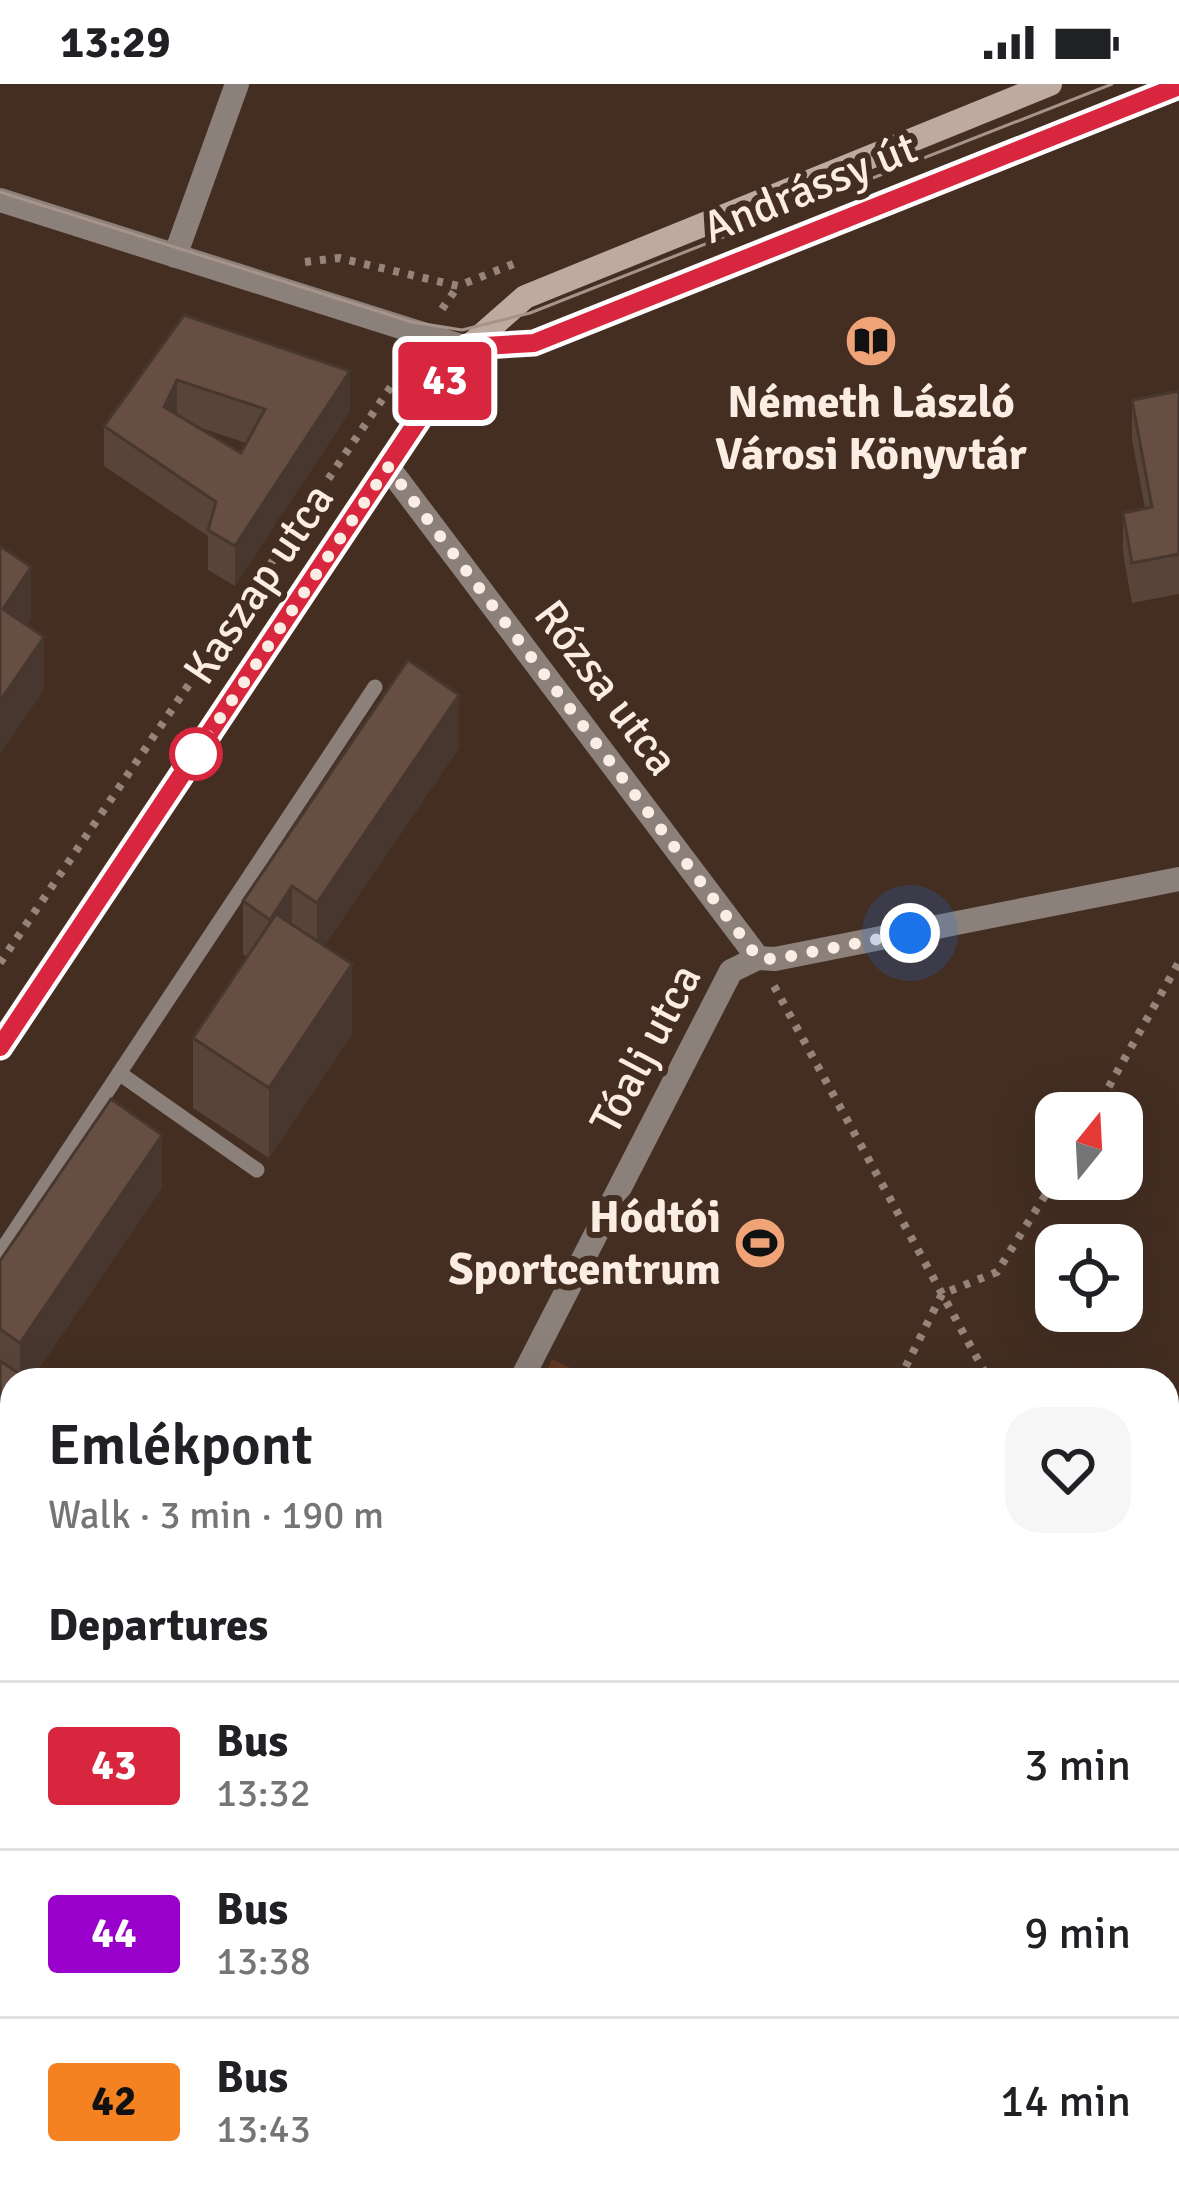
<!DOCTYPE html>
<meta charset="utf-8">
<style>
:root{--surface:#fff;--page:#f6f6f6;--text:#202124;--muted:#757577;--line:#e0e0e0}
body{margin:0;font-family:Signika,sans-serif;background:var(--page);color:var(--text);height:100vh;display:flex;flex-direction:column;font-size:45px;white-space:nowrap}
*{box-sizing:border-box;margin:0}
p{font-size:39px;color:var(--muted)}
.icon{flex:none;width:66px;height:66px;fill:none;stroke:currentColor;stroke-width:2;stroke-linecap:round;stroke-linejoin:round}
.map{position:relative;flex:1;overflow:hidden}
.panel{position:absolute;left:0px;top:1284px;width:1179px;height:840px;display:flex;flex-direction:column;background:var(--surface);border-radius:36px 36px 0 0;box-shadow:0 12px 48px #0002}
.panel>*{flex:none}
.badge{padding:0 24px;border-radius:9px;font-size:42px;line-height:78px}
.needle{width:78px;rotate:18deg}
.controls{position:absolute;left:1035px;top:1008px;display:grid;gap:24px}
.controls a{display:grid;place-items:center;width:108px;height:108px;border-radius:24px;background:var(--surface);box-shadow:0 12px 48px #0002;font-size:60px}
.you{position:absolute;width:60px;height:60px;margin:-30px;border:9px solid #fff;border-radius:50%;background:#1a73e8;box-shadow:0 0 0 18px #1a73e833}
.map>.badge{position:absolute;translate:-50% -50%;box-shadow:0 0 0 6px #fff}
h2{padding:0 48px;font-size:45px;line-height:108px}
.round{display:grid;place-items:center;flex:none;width:126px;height:126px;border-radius:36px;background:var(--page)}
.headline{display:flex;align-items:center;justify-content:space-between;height:204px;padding:0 48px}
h1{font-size:57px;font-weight:600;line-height:90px}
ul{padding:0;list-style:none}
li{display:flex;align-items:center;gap:36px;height:168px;padding:0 48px;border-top:3px solid var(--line)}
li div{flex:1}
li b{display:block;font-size:45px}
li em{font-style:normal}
li .badge{min-width:132px;font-weight:700;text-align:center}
.status{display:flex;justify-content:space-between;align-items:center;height:84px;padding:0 60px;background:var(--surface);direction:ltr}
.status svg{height:33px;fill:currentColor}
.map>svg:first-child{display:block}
.green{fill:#5f3821}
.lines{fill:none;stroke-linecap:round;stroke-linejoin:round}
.path{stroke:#968379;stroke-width:8;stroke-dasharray:6 9;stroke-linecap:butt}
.lane{stroke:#8c807a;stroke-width:15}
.street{stroke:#8c807a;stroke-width:24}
.secondary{stroke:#bdaba1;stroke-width:24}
.tram{stroke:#a69389;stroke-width:3}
.wall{fill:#584439;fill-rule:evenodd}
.shaded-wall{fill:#47372e}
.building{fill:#664f42;stroke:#47372e;stroke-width:3;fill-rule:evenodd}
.line-casing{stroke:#fff;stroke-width:27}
.line{stroke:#d7263d;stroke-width:18}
.walk{stroke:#fbece4;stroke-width:12;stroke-dasharray:0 21.6}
.stop-dot{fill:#fff;stroke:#d7263d;stroke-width:6}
.labels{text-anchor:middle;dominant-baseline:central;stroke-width:12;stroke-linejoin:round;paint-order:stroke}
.street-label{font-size:45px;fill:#fbece4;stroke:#442e22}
.poi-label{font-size:45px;font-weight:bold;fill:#fbece4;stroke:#442e22}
</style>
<div class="status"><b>13:29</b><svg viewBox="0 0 49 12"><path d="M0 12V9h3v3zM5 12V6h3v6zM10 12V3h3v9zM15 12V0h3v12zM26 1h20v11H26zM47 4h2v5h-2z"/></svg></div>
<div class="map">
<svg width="1179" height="2124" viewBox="0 0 1179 2124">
<rect width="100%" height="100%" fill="#442e22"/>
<path class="green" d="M552,1275L596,1296H542Z"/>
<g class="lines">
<path class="path" d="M305,178L339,174L458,202L516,179
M442,225L458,202
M0,879L411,273
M774,902L989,1296
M1094,1029L1179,878
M899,1296L942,1210L997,1188L1056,1094
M1167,1373L1179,1376
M1167,1431L1179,1438
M1167,1622L1179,1644
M0,1973L12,2001
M0,2025L12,2018"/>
<path class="lane" d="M119,989L257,1086
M0,1169L375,603
M98,2124L104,2112"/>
<path class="street" d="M0,116L467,264
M175,172L237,0
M388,383L758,874
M521,1296L731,887L758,874L775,875L1179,795
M1167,1807L1179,1813
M305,2112L330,2124
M458,2124L464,2112"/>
<path class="secondary" d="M467,264L534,259L1179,2
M0,963L467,264L525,213L1050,0"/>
<path class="tram" d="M0,108L412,238L462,246L530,229L1112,0"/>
</g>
<path class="wall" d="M184,231L350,327L235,502L208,486V452L104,382V342ZM198,343L246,359L241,369Z
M1179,307V510L1132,519L1123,469V429L1145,424L1132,356V316Z
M459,664L324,862L352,950L269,1074L193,1024V954L247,873L243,870V817Z
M162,1104L31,1296H12L0,1465V1177Z
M1167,1824L1179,1830V1951L1167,1945Z
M565,2112H777V2124H591Z"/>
<path class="shaded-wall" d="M350,287V327L235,502V462Z
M177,296V336L164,323Z
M31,483V536L3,578V525Z
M44,553V606L0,670V617Z
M459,611V664L317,872V819Z
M292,802V855L270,889V836Z
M352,880V950L269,1074V1004Z
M162,1051V1104L31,1296H20V1259Z
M12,1377V1447L0,1465V1395Z
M12,1770V1840L0,1858V1788Z
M766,2112H777V2124H760Z"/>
<path class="building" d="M184,231L350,287L235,462L208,446L216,418L104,342ZM177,296L265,325L241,369L164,323Z
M1179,307V470L1132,479L1123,429L1152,423L1132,316Z
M0,462L31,483L3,525L44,553L0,617Z
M408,576L459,611L317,819L292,802L270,836L243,817Z
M276,830L352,880L269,1004L193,954Z
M111,1015L162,1051L20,1259L0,1245V1177Z
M0,1277L29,1296H12V1377L0,1395Z
M0,1651L12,1658V1770L0,1788Z
M1167,1824L1179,1830V1898L1167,1892Z
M679,2112H766L760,2124H705Z
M133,2113L155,2124H127Z"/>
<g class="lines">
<g class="line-casing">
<path id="line" d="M0,963L467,263L534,259L1179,2"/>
</g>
<use href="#line" class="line"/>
<path class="walk" d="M196,670L388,383L758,874L775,875L910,849"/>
</g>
<defs>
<g id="library-disc" transform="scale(2.7)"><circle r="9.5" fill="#efa376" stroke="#442e22"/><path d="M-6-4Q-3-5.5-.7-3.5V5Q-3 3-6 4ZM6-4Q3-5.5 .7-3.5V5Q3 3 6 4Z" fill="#111"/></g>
<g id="stadium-disc" transform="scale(2.7)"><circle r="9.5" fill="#efa376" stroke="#442e22"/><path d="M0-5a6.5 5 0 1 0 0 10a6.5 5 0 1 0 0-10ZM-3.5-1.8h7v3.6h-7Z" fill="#111"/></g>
</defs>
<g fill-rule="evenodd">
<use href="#library-disc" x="871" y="257"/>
<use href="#stadium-disc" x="760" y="1159"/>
</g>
<circle class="stop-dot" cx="196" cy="670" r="24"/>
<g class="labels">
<g class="street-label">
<text transform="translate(810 104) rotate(-22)">Andrássy út</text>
<text transform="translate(259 500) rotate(-56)">Kaszap utca</text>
<text transform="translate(606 604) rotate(53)">Rózsa utca</text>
<text transform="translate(646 965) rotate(-62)">Tóalj utca</text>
</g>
<g class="poi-label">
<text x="871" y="318">Németh László<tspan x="871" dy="52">Városi Könyvtár</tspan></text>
<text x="721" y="1133" text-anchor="end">Hódtói<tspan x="721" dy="52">Sportcentrum</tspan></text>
</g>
</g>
</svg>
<div class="controls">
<a><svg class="needle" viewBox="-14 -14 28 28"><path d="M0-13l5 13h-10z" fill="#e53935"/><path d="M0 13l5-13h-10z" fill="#757577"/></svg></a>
<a><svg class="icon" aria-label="locate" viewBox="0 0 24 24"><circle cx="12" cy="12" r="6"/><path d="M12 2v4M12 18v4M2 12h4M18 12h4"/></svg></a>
</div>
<div class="you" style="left:910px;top:849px"></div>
<b class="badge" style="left:445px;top:297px;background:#d7263d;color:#fff">43</b>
<section class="panel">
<div class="headline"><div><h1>Emlékpont</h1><p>Walk · 3 min · 190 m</p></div><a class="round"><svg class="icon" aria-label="heart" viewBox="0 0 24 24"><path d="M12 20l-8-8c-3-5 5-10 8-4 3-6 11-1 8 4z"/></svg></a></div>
<h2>Departures</h2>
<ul>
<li><span class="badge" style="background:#d7263d;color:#fff">43</span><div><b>Bus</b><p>13:32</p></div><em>3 min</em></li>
<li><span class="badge" style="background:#90c;color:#fff">44</span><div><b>Bus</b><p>13:38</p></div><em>9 min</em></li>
<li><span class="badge" style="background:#f58220;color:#111">42</span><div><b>Bus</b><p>13:43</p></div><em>14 min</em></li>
</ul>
</section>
</div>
